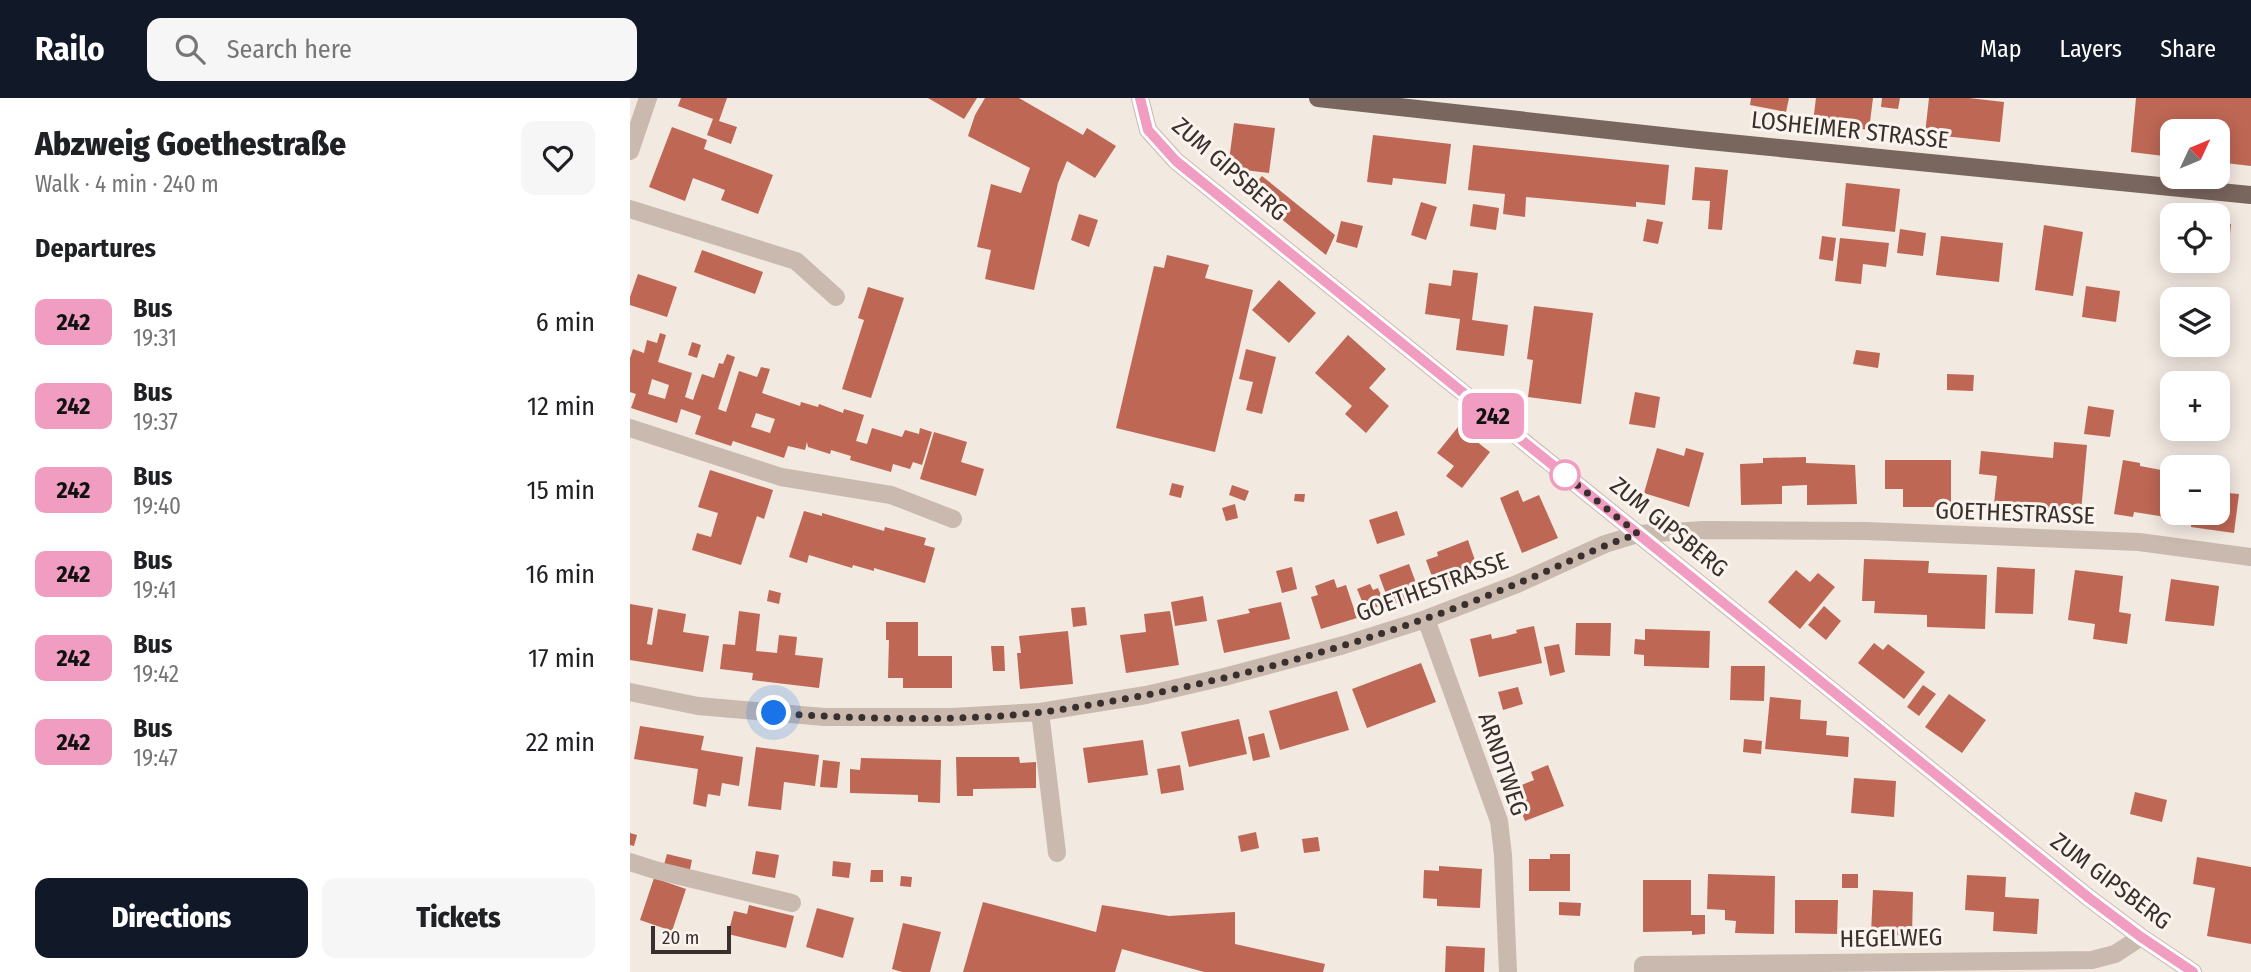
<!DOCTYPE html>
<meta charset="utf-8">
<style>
:root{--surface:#fff;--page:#f6f6f6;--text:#202124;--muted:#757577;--accent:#111827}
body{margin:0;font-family:"Fira Sans Condensed",sans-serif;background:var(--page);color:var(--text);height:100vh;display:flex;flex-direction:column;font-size:26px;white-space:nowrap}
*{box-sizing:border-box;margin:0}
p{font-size:23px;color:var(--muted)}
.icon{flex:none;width:38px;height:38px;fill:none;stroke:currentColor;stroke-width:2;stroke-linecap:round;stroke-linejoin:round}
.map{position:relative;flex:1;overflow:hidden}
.side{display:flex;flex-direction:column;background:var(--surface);width:630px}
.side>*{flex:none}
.badge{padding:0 14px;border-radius:10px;font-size:24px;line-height:46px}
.needle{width:46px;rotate:46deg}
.tools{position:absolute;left:1530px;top:21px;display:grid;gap:14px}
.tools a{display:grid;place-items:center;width:70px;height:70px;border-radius:14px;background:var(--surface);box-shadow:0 4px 18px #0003;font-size:35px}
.scale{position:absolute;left:21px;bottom:18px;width:80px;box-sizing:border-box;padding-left:7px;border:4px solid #392f2c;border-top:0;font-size:19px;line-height:24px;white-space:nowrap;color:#392f2c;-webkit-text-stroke:5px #faf3ee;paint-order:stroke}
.you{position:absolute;width:35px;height:35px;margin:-18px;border:5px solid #fff;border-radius:50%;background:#1a73e8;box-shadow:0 0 0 10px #1a73e833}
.map>.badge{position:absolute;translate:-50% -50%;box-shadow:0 0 0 4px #fff}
h2{padding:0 35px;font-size:26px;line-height:63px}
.round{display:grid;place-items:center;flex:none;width:74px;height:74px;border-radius:14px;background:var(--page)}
.overview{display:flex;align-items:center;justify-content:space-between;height:119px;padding:0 35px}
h1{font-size:33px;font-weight:800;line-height:52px}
.button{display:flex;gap:14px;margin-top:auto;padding:14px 35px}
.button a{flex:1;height:80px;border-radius:14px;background:var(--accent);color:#fff;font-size:28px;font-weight:800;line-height:80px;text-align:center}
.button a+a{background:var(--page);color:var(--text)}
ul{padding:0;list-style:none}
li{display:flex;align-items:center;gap:21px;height:84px;padding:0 35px}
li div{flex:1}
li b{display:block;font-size:26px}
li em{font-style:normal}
li .badge{min-width:77px;font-weight:700;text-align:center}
header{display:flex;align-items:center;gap:42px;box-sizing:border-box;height:98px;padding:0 35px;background:var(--accent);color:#fff}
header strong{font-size:33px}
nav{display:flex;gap:38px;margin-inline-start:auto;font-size:24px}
.search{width:490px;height:63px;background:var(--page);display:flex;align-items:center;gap:18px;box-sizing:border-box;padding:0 24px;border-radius:14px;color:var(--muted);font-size:26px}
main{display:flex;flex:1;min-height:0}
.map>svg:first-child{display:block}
.building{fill:#be6754;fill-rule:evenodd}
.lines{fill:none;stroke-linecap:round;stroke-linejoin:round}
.minor{stroke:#cab9ae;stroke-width:18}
.major{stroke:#79665e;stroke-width:18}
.line-casing{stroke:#fff;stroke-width:16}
.line{stroke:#f19cc1;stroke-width:10}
.walk{stroke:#392f2c;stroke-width:7;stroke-dasharray:0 12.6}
.stop-dot{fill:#fff;stroke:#f19cc1;stroke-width:3.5}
.labels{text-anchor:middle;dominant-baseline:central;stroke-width:6;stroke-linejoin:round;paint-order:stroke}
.street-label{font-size:24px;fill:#392f2c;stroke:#faf3ee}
</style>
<header>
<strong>Railo</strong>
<div class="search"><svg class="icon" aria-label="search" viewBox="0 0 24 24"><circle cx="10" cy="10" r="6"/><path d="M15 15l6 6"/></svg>Search here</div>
<nav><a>Map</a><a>Layers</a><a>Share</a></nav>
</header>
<main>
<section class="side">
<div class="overview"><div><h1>Abzweig Goethestraße</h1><p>Walk · 4 min · 240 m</p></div><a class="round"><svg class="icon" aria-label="heart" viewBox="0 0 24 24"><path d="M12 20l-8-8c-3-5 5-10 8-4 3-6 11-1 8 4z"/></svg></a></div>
<h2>Departures</h2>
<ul>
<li><span class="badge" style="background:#f19cc1;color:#111">242</span><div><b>Bus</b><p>19:31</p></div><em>6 min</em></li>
<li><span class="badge" style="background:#f19cc1;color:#111">242</span><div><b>Bus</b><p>19:37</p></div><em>12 min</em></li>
<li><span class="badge" style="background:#f19cc1;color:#111">242</span><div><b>Bus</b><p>19:40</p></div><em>15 min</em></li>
<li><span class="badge" style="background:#f19cc1;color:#111">242</span><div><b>Bus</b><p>19:41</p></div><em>16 min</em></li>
<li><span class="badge" style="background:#f19cc1;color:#111">242</span><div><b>Bus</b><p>19:42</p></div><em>17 min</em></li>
<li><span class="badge" style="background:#f19cc1;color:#111">242</span><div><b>Bus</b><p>19:47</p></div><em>22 min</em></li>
</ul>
<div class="button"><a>Directions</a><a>Tickets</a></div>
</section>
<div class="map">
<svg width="1621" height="874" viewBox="0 0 1621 874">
<rect width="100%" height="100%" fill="#f2e9e1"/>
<path class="building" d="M51,0H97L89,23L107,29L101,46L77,37L83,21L48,8Z
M298,0H347L334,21Z
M355,0H389L453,37L457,30L486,48L465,80L437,63L428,85L404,192L355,181L361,152L347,149L361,86L391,95L400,70L338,38L345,17Z
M1121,0H1159L1156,14L1120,7Z
M1186,0H1243L1239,32L1183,24Z
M1252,0H1270L1268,11L1251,9Z
M1299,0H1339L1374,4L1370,44L1295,36Z
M1506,0H1621V68L1587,64V33H1542V59L1501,54Z
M604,25L645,30L639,75L598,70Z
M42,29L77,42L74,51L143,77L128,116L91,102L95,92L63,80L55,103L19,89Z
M743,37L821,46L816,86L763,80L762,87L737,84Z
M843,47L1039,67L1035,107L1006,104V109L896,99L895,119L873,116L875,96L838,92Z
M1065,69L1098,72L1092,132L1078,131L1080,103L1062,102Z
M632,78L705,137L696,157L618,94Z
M1216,85L1270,91L1265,134L1212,128Z
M791,104L807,109L796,142L781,137Z
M843,106L869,110L866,132L840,128Z
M449,116L468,122L459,149L441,142Z
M1535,120L1542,121V161L1532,160Z
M1017,121L1033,124L1028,146L1013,143Z
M711,123L733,128L727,150L706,144Z
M1587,125L1601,126L1597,166L1581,165L1587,163Z
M1414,127L1453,134L1443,198L1405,192Z
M1270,131L1296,135L1293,158L1267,155Z
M1192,138L1206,140L1203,163L1189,161Z
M1311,138L1373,145L1369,184L1306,177Z
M1210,140L1259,145L1256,169L1233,166L1231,186L1205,183Z
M72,152L133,174L125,196L64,174Z
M537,157L579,167L575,180L623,192L585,354L486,330L524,168L534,170Z
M823,172L848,175L842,222L878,227L874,258L826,252L830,221L795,216L799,185L821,188Z
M8,176L47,189L37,219L0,207V199Z
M649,182L686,215L659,245L622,212Z
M1456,188L1490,193L1486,224L1452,219Z
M238,189L274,200L241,300L212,291L234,222L228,220Z
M904,208L963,215L951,306L898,299L903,262L897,261Z
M30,235L36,237L28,264L62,275L55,299L63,302L72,276L84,280L89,265L93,266L97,256L105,259L88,311L96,314L109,273L127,279L131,269L140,271L132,295L170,308L171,304L188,309L189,306L213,315L214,311L234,317L226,343L237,346L242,330L272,339L275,332L289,336L290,330L302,334L292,367L283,364L280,371L263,366L261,374L220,362L221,358L201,352L200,356L178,349L177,344L175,352L158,348L154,360L103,343L101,348L65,336L71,318L51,311L47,325L1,310L6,296L0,294V260L3,251L14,255L17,242L27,245ZM22,281L39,287L35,301L18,296ZM126,315L145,321L140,335L121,329Z
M718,237L756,271L739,290L759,308L736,335L715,316L722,308L685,275Z
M62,244L71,247L67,260L58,257Z
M616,251L646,259L632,316L616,312L623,284L609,281Z
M1226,252L1250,255L1248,270L1223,266Z
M1317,276L1344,277L1343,293L1317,292Z
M1005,294L1030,299L1025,330L999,326Z
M1458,308L1484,312L1480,339L1454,336Z
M828,329L860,354L832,390L816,378L824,368L807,355Z
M304,334L337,344L331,364L354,371L346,398L290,381Z
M1424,344L1457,347L1451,414L1364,406L1367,378L1349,376L1351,353L1423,360Z
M1027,350L1054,358L1056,350L1074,355L1059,409L1014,395Z
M1176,359V365L1225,367L1227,406L1177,407V387L1152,388V406L1111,407L1110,366L1133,365V360Z
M1255,362H1321V409H1273V391H1255Z
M1493,362L1510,365V368L1542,374L1536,419L1504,414L1503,419L1484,416Z
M80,372L143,392L134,421L127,418L111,467L62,452L67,435L81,439L88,415L68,409Z
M542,385L554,388L551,400L539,397Z
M602,387L619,393L615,403L599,397Z
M888,392L893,404L909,397L928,440L892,455L870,400Z
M1587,394L1609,396L1604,435L1561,429L1562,415H1587Z
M665,396H675L674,404L664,403Z
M605,406L608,420L596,423L592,410Z
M174,413L192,418V415L254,433L255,429L296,440L294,447L305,450L295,485L244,470V473L223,467L222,470L179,457L177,465L159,459Z
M767,413L775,437L747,446L739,422Z
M838,442L849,474L818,485L817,479L804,484L796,462L808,458L807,454Z
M1234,461L1299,463L1298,475L1357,477L1355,531L1297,529V517L1244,515L1245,503H1232Z
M779,466L790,496L760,507L749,477Z
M662,469L667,491L652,495L646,473Z
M1367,469L1405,471L1403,516L1365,515Z
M1166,472L1180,484L1188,475L1205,489L1170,531L1138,504Z
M1445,472L1493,478L1489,514L1501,516L1497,546L1463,541L1465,526L1438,522Z
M704,481L707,490L716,487L727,520L691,531L681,499L688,497L685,488Z
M1541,481L1589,488L1584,528L1535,523Z
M740,486L743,492L748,490L755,506L736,513L727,491Z
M139,492L151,495L149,506L137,503Z
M573,498L577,523L545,528L541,504Z
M651,504L660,541L594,555L587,522L620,515L618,511Z
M0,506L23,510L17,546L22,547L28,511L56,516L53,534L79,538L73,574L0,562Z
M1194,508L1211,523L1196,542L1178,527Z
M455,509L457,527L443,529L441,510Z
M109,513L130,516L126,553L147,555L149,537L167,539L165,557L193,560L189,590L122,582L123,575L90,571L93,546L105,547Z
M540,513L549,567L496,575L490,537L516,534L514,516Z
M256,524H288V558H322V590H273V580H258L259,542H256Z
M946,525H981L980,558L945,557Z
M904,528L912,565L849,579L840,541L861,536L862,541L876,538L887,535L886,532Z
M1015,531L1080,533L1079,570L1014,568V557L1004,556L1005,541L1015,542Z
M438,533L443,586L390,591L387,555H391L389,538Z
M1244,545L1253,552L1258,546L1295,574L1274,601L1228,565Z
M929,546L935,574L920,578L914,549Z
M361,548H374L375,573H363Z
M791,565L806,604L737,630L722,591Z
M1101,568H1135L1134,603L1100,602Z
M1293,587L1306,596L1289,618L1277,609Z
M888,589L893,606L873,612L868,594Z
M707,593L719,632L650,652L639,613Z
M1319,596L1356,622L1332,655L1295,629Z
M1140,599L1171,602L1170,621L1197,623L1196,637L1219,639L1218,659L1135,651Z
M609,621L617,656L559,669L551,634Z
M10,628L74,638L71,652L113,659L109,688L92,685L90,698L78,696L76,709L63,706L68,671L4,661Z
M634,635L640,659L623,663L618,639Z
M1114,641L1132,643L1131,656L1113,654Z
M513,642L518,677L458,685L453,650Z
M126,649L189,657L185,688L154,684L151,712L118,708Z
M326,659H389L390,665L406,664V690L343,691V698H327Z
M231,660L311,662L310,705L288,704V697L220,695V671L230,672Z
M193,662L210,664L207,690L190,689Z
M550,667L554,692L531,696L527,671Z
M918,667L934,708L895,723L882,691L904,682L901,674Z
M1224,680L1266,683L1264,719L1221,715Z
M1505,694L1537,702L1532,724L1500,716Z
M626,734L629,750L611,754L608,738Z
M0,735L7,737L4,748L0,747Z
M688,739L690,753L674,755L672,741Z
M126,753L149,757L145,780L122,776Z
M37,756L62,762L59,776L33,770Z
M920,756H940V793H899V761H920Z
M1567,759L1621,769V846L1577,838L1585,790L1563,786Z
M203,763L221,765L219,780L202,778Z
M809,768L852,771L850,810L807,808V801L793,800L794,772L809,773Z
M241,772H253V784H240Z
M1078,776L1145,778L1144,836L1105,835L1106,823L1095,822V812L1077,811Z
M1212,776H1228V790H1212Z
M1337,777L1376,779L1375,799L1409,801L1407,836L1363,833L1364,814L1335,812Z
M271,778L282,779L281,789L270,788Z
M24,780L56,791L42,833L10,822Z
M1013,782H1061V817H1075V836L1062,837V833L1013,834Z
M1243,792L1283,794L1282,838L1241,836Z
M1165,802H1208L1207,836L1165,835Z
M353,804L466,834L472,807L539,818L605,814V846L695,866L693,874H574L492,851L485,874H333Z
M929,804L951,805L950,818L929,817Z
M119,807L164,818L156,850L98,836L104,813L117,816Z
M187,810L224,820L213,860L176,849Z
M273,825L311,834L300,874H272L262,871Z
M816,848L855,850L854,874H815Z"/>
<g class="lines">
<path class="minor" d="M510,0L518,32L546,63L1459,800L1511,839L1563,874
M0,53L18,0
M0,111L166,163L206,199
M0,330L151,379L261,397L323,421
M796,521L869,723L873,757L878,874
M0,594L68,608L194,619H322L410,614L516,597L594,579L714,547L796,521L887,486L975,446L1008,436L1074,432L1236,433L1509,444L1621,459
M410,614L427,755
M0,764L25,772L162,805
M1013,874V867L1462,862L1485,856L1511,839"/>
<path class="major" d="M688,0L1069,42L1621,97"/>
</g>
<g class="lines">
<g class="line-casing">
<path id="line" d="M510,0L518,32L546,63L1459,800L1511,839L1563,874"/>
</g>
<use href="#line" class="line"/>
<path class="walk" d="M144,615C228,621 329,624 413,614C540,597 676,563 797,520C827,510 857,498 886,486C927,470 966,449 1008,436L935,377"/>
</g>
<circle class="stop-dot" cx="935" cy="377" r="14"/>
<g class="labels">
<g class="street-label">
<text transform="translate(1220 32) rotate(6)">LOSHEIMER STRASSE</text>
<text transform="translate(600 71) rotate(41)">ZUM GIPSBERG</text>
<text transform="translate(1385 415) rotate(2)">GOETHESTRASSE</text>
<text transform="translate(1039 429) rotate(39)">ZUM GIPSBERG</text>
<text transform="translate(802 489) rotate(-20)">GOETHESTRASSE</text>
<text transform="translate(873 666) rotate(71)">ARNDTWEG</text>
<text transform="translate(1481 783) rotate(37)">ZUM GIPSBERG</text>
<text transform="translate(1261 840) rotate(-1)">HEGELWEG</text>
</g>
</g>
</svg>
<div class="tools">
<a><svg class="needle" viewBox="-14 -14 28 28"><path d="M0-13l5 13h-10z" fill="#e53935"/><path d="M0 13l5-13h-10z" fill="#757577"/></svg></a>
<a><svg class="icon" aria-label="locate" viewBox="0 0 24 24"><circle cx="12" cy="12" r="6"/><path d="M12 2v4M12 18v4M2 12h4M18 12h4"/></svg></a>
<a><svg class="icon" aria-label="layers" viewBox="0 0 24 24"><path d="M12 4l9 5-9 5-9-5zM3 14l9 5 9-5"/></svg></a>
<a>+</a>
<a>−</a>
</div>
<div class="scale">20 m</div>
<div class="you" style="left:144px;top:615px"></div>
<b class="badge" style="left:863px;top:318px;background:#f19cc1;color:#111">242</b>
</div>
</main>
